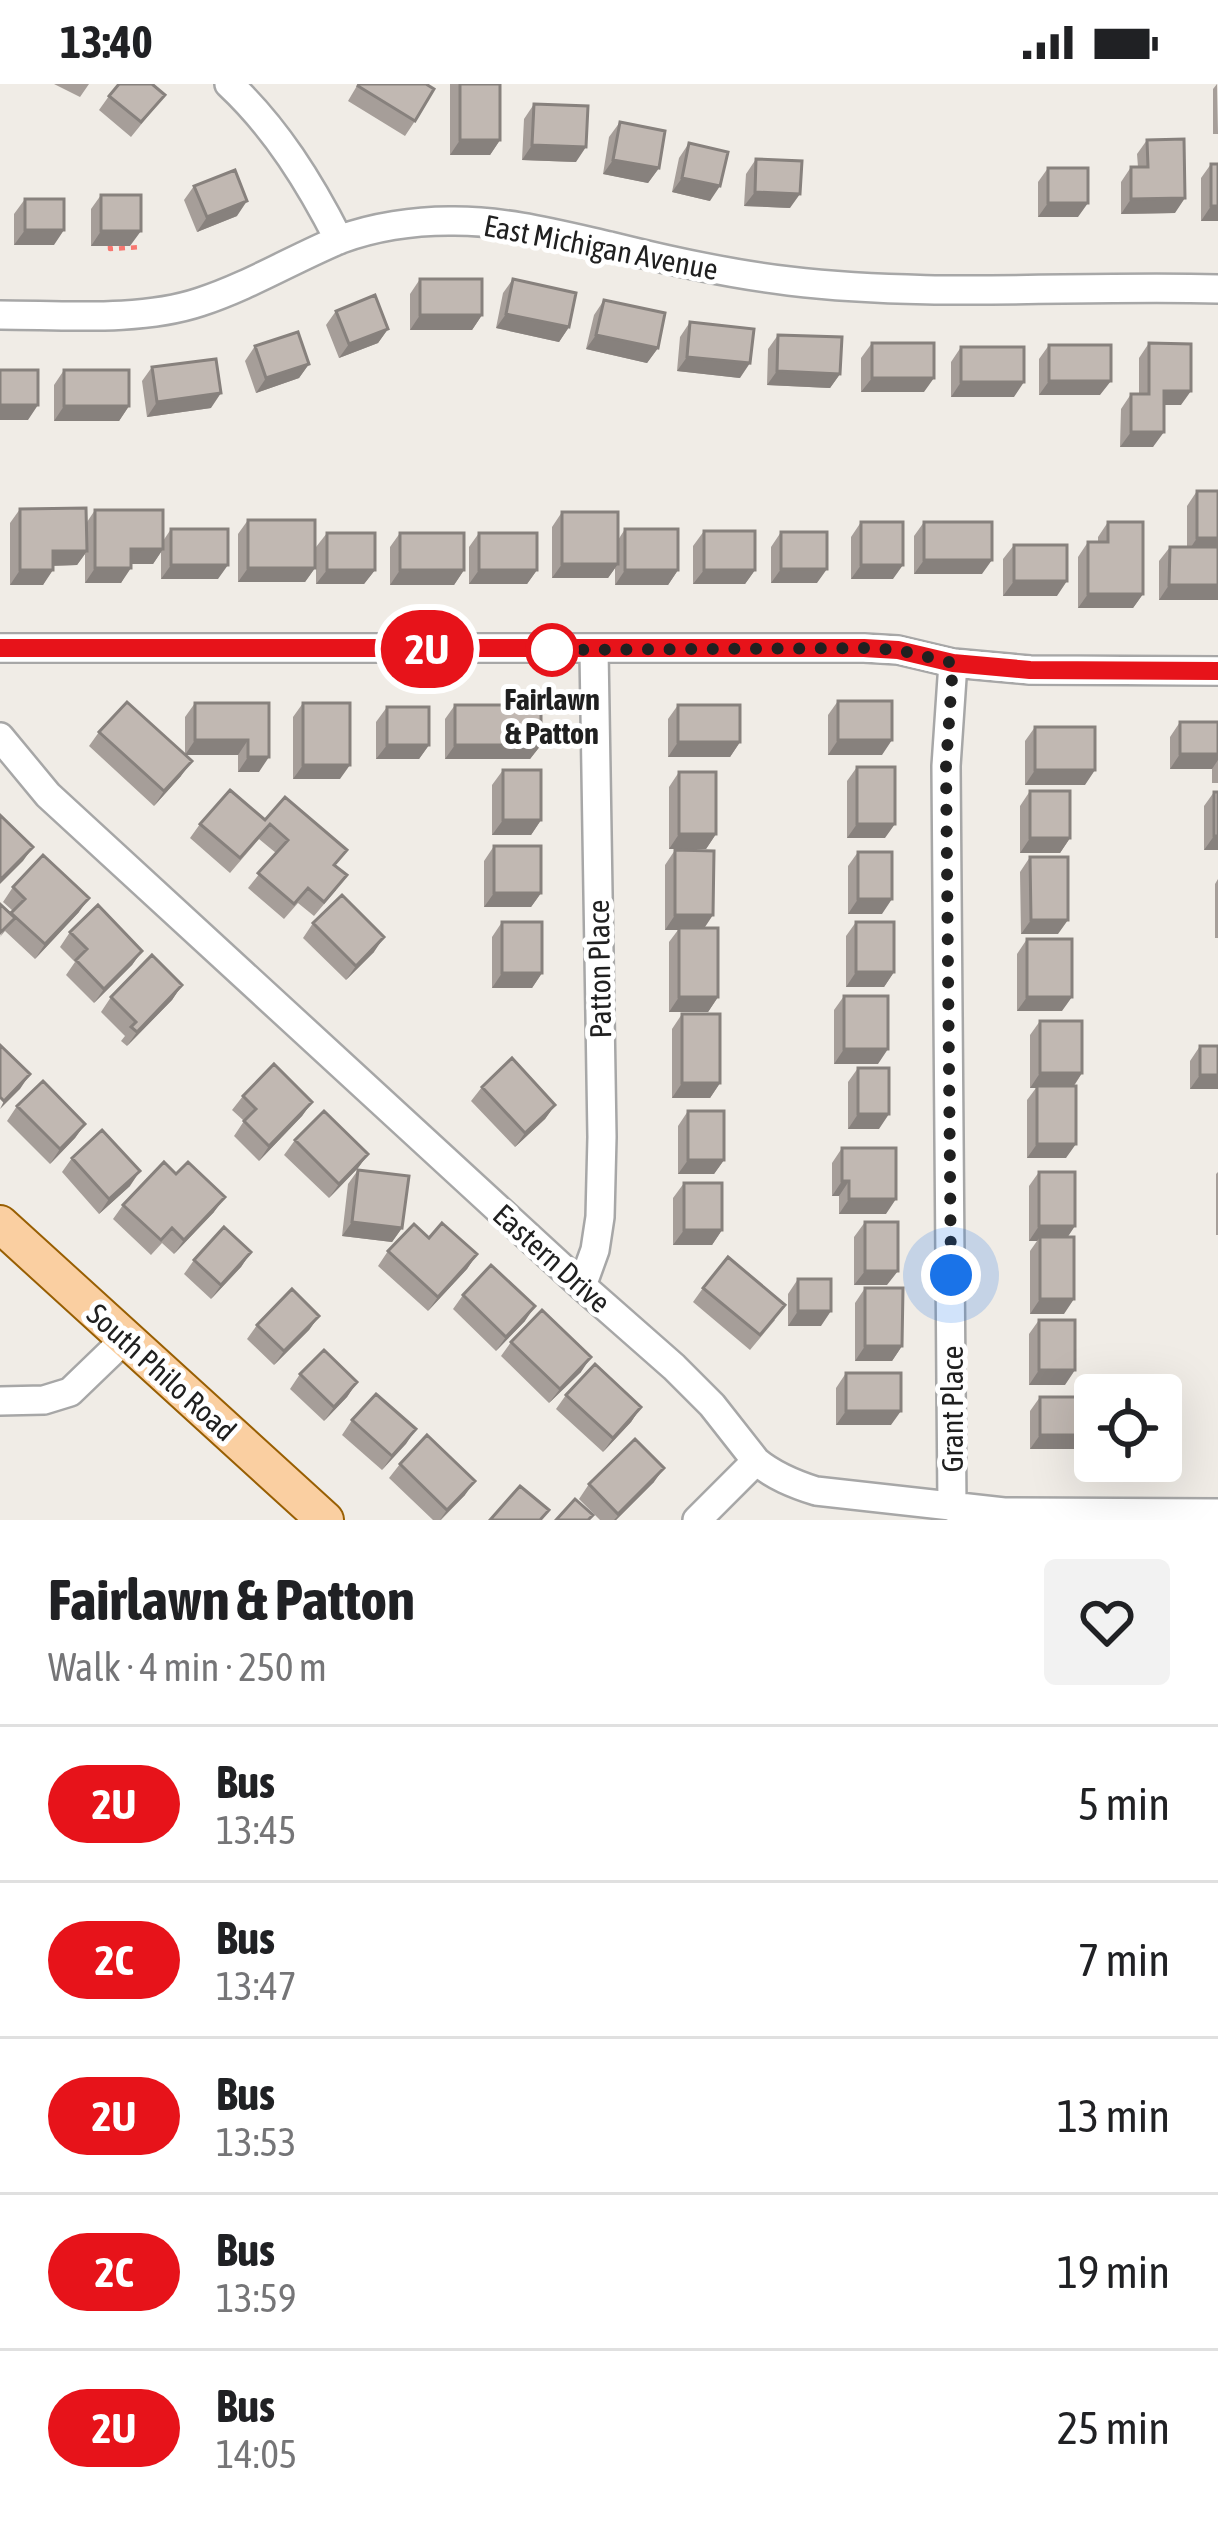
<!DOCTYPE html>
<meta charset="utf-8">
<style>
:root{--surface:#fff;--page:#f2f2f2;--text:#202124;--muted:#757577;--line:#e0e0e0}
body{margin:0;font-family:"Asap Condensed",sans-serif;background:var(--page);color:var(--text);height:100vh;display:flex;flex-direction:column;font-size:45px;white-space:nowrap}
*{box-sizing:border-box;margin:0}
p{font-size:39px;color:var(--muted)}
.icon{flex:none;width:66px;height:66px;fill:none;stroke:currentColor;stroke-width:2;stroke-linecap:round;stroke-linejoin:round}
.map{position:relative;height:1436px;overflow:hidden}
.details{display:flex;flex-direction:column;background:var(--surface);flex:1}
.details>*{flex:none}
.badge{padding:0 24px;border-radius:39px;font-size:42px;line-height:78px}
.buttons{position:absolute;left:1074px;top:1290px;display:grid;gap:24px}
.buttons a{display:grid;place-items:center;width:108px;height:108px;border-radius:12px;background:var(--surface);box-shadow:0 12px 48px #0002;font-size:60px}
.you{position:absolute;width:60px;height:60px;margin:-30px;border:9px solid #fff;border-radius:50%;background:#1a73e8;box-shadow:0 0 0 18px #1a73e833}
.map>.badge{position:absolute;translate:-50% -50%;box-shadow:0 0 0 6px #fff}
.round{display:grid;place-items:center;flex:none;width:126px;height:126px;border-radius:12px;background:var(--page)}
.head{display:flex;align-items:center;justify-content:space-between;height:204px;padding:0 48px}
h1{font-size:57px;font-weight:700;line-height:90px}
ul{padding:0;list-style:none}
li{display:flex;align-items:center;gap:36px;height:156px;padding:0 48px;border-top:3px solid var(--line)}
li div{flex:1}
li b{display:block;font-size:45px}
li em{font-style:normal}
li .badge{min-width:132px;font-weight:700;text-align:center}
.status{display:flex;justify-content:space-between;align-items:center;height:84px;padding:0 60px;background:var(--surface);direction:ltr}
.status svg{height:33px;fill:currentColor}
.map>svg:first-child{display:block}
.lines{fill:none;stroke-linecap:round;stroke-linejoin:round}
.minor-casing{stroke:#a7a7a7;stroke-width:32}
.major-casing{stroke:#985f03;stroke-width:40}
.path{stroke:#f77770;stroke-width:4.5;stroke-dasharray:6 6;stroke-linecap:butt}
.minor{stroke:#fff;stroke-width:27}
.major{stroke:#facfa1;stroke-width:36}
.wall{fill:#a69e99}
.shaded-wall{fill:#87817d}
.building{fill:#c1b8b2;stroke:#87817d;stroke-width:3}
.line-casing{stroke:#fff;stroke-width:27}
.line{stroke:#e7131a;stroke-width:18}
.walk{stroke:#202020;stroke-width:12;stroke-dasharray:0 21.6}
.stop-dot{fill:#fff;stroke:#e7131a;stroke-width:6}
.labels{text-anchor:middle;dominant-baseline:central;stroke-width:10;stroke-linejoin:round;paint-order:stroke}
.street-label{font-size:30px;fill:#202020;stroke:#fff}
.stop-label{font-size:30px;font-weight:bold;fill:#202020;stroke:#fff}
</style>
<div class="status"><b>13:40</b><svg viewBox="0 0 49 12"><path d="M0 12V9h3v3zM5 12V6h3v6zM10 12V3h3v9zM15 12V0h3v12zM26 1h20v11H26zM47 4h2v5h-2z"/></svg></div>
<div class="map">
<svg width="1218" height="1436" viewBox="0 0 1218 1436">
<rect width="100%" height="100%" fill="#f0ece6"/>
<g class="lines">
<g class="minor-casing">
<path id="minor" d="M229,0C276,44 310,99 339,156
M0,231C63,231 140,238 200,218C249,202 293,175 341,155C374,143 414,137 449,137C504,136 557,150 610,162C670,177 729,190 789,197C931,214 1076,201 1218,205
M0,564H864L898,566L953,579L1030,586L1218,587
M0,653L48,711L582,1202L674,1283L712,1321L756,1377C774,1392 794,1400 816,1407L1004,1428L1218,1429
M582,1202L595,1166L600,1133L602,1053L594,566
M0,1317L44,1316L70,1308L125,1255
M952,1423L946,682L953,579
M697,1436L756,1377"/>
</g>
<g class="major-casing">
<path id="major" d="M0,1140L325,1436"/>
</g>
<path class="path" d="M110,162V165L142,163"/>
<use href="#minor" class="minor"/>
<use href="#major" class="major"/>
</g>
<path class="wall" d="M54,0H89L80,13Z
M358,0H426L415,37L405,52L348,17Z
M450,0H500V56L490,71H450Z
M1217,0L1218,50H1213V5Z
M165,11L131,53L99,26L109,12Z
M534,20L576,78L522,76L524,35Z
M620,38L659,84L648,99L603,90L609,53Z
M1147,56L1175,129L1121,130V98L1131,83H1138L1137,70Z
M689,59L710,117L672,108L679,74Z
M756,75L790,124L744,122L746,90Z
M1211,80L1218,137H1201V94Z
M1048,84L1078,133H1038V98Z
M194,102L237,132L197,148L184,116Z
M101,111L130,162H91V125Z
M25,115L54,161H14V130Z
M420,195L482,231L472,246H410V210Z
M513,195L569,243L559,258L496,244L503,209Z
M604,216L658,264L647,279L586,265L594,231Z
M336,227L388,245L378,259L339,274L326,241Z
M690,238L740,294L677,287L680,253Z
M778,251L840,290L830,304L767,301L768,265Z
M872,259L924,308H861V274Z
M1149,259L1181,321H1164L1153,363H1120L1121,325L1131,310H1139V274Z
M1049,261L1100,311H1039V275Z
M255,262L309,280L299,294L256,309L245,277Z
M961,263L1014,313H951V278Z
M152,283L211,324L147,333L142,297Z
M64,286L129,322L119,337H54V301Z
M1197,407H1218V516H1159V477L1170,463H1187V422Z
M20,425L87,438L95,426L163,457L171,445L218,495H161V468L153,480H131L121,499H85V470L77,481L53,482L43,501H10V439Z
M562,428L618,456L625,445L678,486L668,501H615V484L608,494H552V443Z
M248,436L315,484L305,498H238V450Z
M861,438L893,495H851V453Z
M924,438L982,490H914V452Z
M1108,438L1143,510L1133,524H1078V473L1088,458H1098V453Z
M704,447L755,486L745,500H693V462Z
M781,448L817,499H771V463Z
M327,449L375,486L364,500H316V463Z
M400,449L464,486L454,501H390V463Z
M479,449L537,486L527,500H469V463Z
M1014,461L1057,512H1003V475Z
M838,617L882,671H828V631Z
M195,619H269L259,688H238V671H185V633Z
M303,619L340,695H293V633Z
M455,621L541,661L530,675H445V635Z
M678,621L740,658L730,673H668V635Z
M387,623L429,661L419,675H376V638Z
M1180,638H1218V699H1212V685H1170V653Z
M1035,643L1085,701H1025V657Z
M99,648L181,692L154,722L89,662Z
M857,683L885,754H847V697Z
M503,686L541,736L531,751H492V701Z
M679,688L716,750L706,765H669V703Z
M1030,707L1070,754L1060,769H1020V722Z
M1214,708L1218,766H1204V722Z
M265,736L336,782V806L314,832L298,819L284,835L248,804L276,769L259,755L230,789L190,754L200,740Z
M494,762L541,809L531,823H484V777Z
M675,766L704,844L718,913L708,928H669V858L678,846H665V781Z
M858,768L882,830H848V782Z
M1030,773L1058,850H1021L1020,788Z
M1218,795V854H1215V800Z
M13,803L79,828L35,875L5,847L0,853L13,827L3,818Z
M502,838L542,889L532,904H492V853Z
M856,838L894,888L884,903H846V852Z
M313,839L374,868L346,896L303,854Z
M70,848L142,867L132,881L94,919L66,891L75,878L60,863Z
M1027,855L1062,927H1017V870Z
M182,901L172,916L127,962L121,957L125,952L101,928L111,913Z
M844,912L878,980H834V926Z
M682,930L720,999L710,1014H672V945Z
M1040,937L1082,989L1074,1002L1066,1074H1027V1016L1036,1004H1030V951Z
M1200,962L1218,1005H1190V977Z
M858,984L879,1045H848V998Z
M482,1003L555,1021L545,1035L515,1063L471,1017Z
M243,1012L312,1018L302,1032L259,1077L234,1052L244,1037L232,1026Z
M17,1022L85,1040L75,1054L50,1080L7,1037Z
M688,1027L724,1076L714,1090H678V1042Z
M295,1056L368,1070L358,1084L329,1114L284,1071Z
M842,1064L886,1130H839V1112H832V1079Z
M72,1074L130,1102L99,1130L62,1088Z
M358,1086L402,1144L392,1158L342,1152L348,1100Z
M1039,1088L1068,1153L1064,1230H1030V1167L1037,1157H1029V1102Z
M1218,1088V1151H1216V1090Z
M684,1099L722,1146L712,1161H673V1114Z
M123,1121L214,1128L174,1170L162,1159L151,1171L113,1135Z
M865,1138L887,1201H854V1153Z
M388,1167L477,1170L467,1185L428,1227L378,1182Z
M251,1168L241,1183L211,1215L184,1190L194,1176Z
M798,1195L821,1242H788V1210Z
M703,1204L775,1236L750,1266L693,1218Z
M865,1204L902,1262L892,1277H855V1219Z
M463,1211L525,1237L496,1267L453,1225Z
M319,1232L309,1246L274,1281L247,1255L257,1241Z
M1039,1236L1065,1301H1029V1250Z
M511,1258L581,1288L549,1319L501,1272Z
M846,1289L891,1341H836V1304Z
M300,1290L357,1298L347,1313L324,1337L290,1305Z
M566,1311L641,1323L631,1338L603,1368L556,1325Z
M1040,1313L1075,1365H1030V1327Z
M352,1336L416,1345L382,1386L342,1351Z
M400,1380L465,1411L441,1436H433L389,1394Z
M654,1398L616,1436H600L579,1415L589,1400Z"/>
<path class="shaded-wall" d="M460,56H500L490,71H450Z
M532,61L586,63L576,78L522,76Z
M613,76L659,84L648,99L603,90Z
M682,94L720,102L710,117L672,108Z
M755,108L800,110L790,124L744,122Z
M1185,114L1175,129L1121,130L1131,115Z
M247,117L237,132L197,148L207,133Z
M1048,119H1088L1078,133H1038Z
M1211,122H1218V137H1201Z
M25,146H64L54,161H14Z
M101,147H141L130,162H91Z
M506,230L569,243L559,258L496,244Z
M420,231H482L472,246H410Z
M388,245L378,259L339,274L349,260Z
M596,251L658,264L647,279L586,265Z
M687,273L750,279L740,294L677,287Z
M309,280L299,294L256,309L266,294Z
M777,287L840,290L830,304L767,301Z
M872,294H934L924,308H861Z
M1049,297H1111L1100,311H1039Z
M961,298H1024L1014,313H951Z
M1164,307H1191L1181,321H1154Z
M221,309L211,324L147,333L157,318Z
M0,321H38L28,336H0Z
M64,322H129L119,337H54Z
M1131,348H1164L1153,363H1120Z
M1197,454H1218V469H1187Z
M131,465H163L153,480H121Z
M53,467H87L77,481L43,482Z
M924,476H992L982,490H914Z
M562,480H618L608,494H552Z
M171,481H228L218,495H161Z
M861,481H903L893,495H851Z
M95,484H131L121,499H85Z
M248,484H315L305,498H238Z
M781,485H827L817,499H771Z
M20,486H53L43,501H10Z
M327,486H375L364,500H316Z
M400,486H464L454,501H390Z
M479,486H537L527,500H469Z
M625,486H678L668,501H615Z
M704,486H755L745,500H693Z
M1014,497H1067L1057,512H1003Z
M1169,501H1218V516H1159Z
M1088,510H1143L1133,524H1078Z
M195,656H248L238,671H185Z
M838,656H892L882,671H828Z
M678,658H740L730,673H668Z
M387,661H429L419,675H376Z
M455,661H541L530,675H445Z
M1180,670H1218V676L1212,685H1170Z
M248,673H269L259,688H238Z
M192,677L181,692L154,722L164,707Z
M303,681H350L340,695H293Z
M1035,686H1095L1085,701H1025Z
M503,736H541L531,751H492Z
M857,740H895L885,754H847Z
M679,750H716L706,765H669Z
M1214,752H1218V766H1204Z
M1030,754H1070L1060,769H1020Z
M33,763L23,777L0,800V796Z
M494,809H541L531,823H484Z
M89,814L79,828L35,875L45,860Z
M858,815H892L882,830H848Z
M675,831H713L703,846H665Z
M1031,836H1068L1058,850H1021Z
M384,853L374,868L346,896L356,882Z
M142,867L132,881L94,919L104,905Z
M856,888H894L884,903H846Z
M502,889H542L532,904H492Z
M182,901L172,916L127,962L137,948Z
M679,913H718L708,928H669Z
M1027,913H1072L1062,927H1017Z
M844,965H888L878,980H834Z
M1040,989H1082L1072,1004H1030Z
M30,990L20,1005L0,1025L4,1017Z
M1200,991H1218V1005H1190Z
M682,999H720L710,1014H672Z
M312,1018L302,1032L259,1077L269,1062Z
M555,1021L545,1035L515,1063L525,1049Z
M858,1030H889L879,1045H848Z
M85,1040L75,1054L50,1080L60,1065Z
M1037,1060H1076L1066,1074H1027Z
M368,1070L358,1084L329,1114L339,1100Z
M688,1076H724L714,1090H678Z
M140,1087L130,1102L99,1130L109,1115Z
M842,1097H849L839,1112H832Z
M225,1113L214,1128L174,1170L184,1156Z
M849,1115H896L886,1130H839Z
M352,1138L402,1144L392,1158L342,1152Z
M1039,1142H1075L1065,1157L1040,1153L1037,1157H1029Z
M684,1146H722L712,1161H673Z
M251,1168L241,1183L211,1215L221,1201Z
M477,1170L467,1185L428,1227L438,1213Z
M865,1187H898L887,1201H854Z
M1040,1215H1074L1064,1230H1030Z
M535,1222L525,1237L496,1267L506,1253Z
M798,1227H831L821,1242H788Z
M319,1232L309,1246L274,1281L284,1267Z
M865,1262H902L892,1277H855Z
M591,1273L581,1288L549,1319L560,1305Z
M1039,1286H1075L1065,1301H1029Z
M357,1298L347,1313L324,1337L334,1323Z
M641,1323L631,1338L603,1368L613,1354Z
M846,1327H901L891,1341H836Z
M416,1345L406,1360L382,1386L392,1372Z
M1040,1351H1085L1075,1365H1030Z
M664,1384L654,1398L616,1436H614Z
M475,1397L465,1411L440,1436L447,1426Z"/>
<path class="building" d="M119,0H152L165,11L141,38L109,12Z
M359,0H426L434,5L415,37L358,2Z
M460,0H500V56H460Z
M534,20L588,22L586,63L532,61Z
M620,38L665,47L659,84L613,76Z
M1184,55L1185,114L1131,115V83H1148L1147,56Z
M689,59L728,68L720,102L682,94Z
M756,75L802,77L800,110L755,108Z
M1211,80H1218V122H1211Z
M1048,84H1088V119H1048Z
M235,86L247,117L207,133L194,102Z
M101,111H141V147H101Z
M25,115H64V146H25Z
M420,195H482V231H420Z
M513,195L576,209L569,243L506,230Z
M375,211L388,245L349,260L336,227Z
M604,216L665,229L658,264L596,251Z
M690,238L754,245L750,279L687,273Z
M298,248L309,280L266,294L255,262Z
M778,251L842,253L840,290L777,287Z
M872,259H934V294H872Z
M1149,259L1191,260V307H1164V348H1131V310H1149Z
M1049,261H1111V297H1049Z
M961,263H1024V298H961Z
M216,275L221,309L157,318L152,283Z
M0,286H38V321H0Z
M64,286H129V322H64Z
M1197,407H1218V454H1197Z
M86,424L87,467H53V486H20V425Z
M95,426H163V465H131V484H95Z
M562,428H618V480H562Z
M248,436H315V484H248Z
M861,438H903V481H861Z
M924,438H992V476H924Z
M1108,438H1143V510H1088V458H1108Z
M171,445H228V481H171Z
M625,445H678V486H625Z
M704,447H755V486H704Z
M781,448H827V485H781Z
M327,449H375V486H327Z
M400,449H464V486H400Z
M479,449H537V486H479Z
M1014,461H1067V497H1014Z
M1170,463H1218V501H1169Z
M838,617H892V656H838Z
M127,618L192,677L164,707L99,648Z
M195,619H269V673H248V656H195Z
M303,619H350V681H303Z
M455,621H541V661H455Z
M678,621H740V658H678Z
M387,623H429V661H387Z
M1180,638H1218V670H1180Z
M1035,643H1095V686H1035Z
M857,683H895V740H857Z
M503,686H541V736H503Z
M679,688H716V750H679Z
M230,706L265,736L285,713L347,766L334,781L347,791L324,818L308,804L294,820L258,789L288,756L270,740L240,774L200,740Z
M1030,707H1070V754H1030Z
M1214,708H1218V752H1214Z
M0,731L33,763L0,796Z
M494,762H541V809H494Z
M675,766L714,767L713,831H675Z
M858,768H892V815H858Z
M43,771L89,814L45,860L11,829L25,815L13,803Z
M1030,773H1068V836H1031Z
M342,811L384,853L356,882L313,839Z
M0,820L15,834L0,849Z
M98,821L142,867L104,905L76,876L87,865L70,848Z
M502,838H542V889H502Z
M856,838H894V888H856Z
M679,844H718V913H679Z
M1027,855H1072V913H1027Z
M152,871L182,901L137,948L131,943L136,938L111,913Z
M844,912H888V965H844Z
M682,930H720V999H682Z
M1040,937H1082V989H1040Z
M0,961L30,990L4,1017L0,1013Z
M1200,962H1218V991H1200Z
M512,974L555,1021L525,1049L482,1003Z
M274,980L312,1018L269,1062L244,1037L256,1025L243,1012Z
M858,984H889V1030H858Z
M43,997L85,1040L60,1065L17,1022Z
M1037,1002H1076V1060H1037Z
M324,1027L368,1070L339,1100L295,1056Z
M688,1027H724V1076H688Z
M102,1046L140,1087L109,1115L72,1074Z
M842,1064H896V1115H849V1097H842Z
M164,1078L176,1090L188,1078L225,1113L184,1156L172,1144L161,1156L123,1121Z
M358,1086L409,1092L402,1144L352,1138Z
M1039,1088H1075V1142H1039Z
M684,1099H722V1146H684Z
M865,1138H898V1187H865Z
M442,1139L477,1170L438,1213L388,1167L414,1140L429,1154Z
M224,1143L251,1168L221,1201L194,1176Z
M1040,1153H1074V1215H1040Z
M728,1173L785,1221L760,1251L703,1204Z
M491,1181L535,1222L506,1253L463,1211Z
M798,1195H831V1227H798Z
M865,1204H903L902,1262H865Z
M292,1205L319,1232L284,1267L257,1241Z
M542,1226L591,1273L560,1305L511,1258Z
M1039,1236H1075V1286H1039Z
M324,1266L357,1298L334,1323L300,1290Z
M595,1280L641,1323L613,1354L566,1311Z
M846,1289H901V1327H846Z
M376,1310L416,1345L392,1372L352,1336Z
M1040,1313H1085V1351H1040Z
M427,1351L475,1397L447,1426L400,1380Z
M635,1355L664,1384L618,1430L589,1400Z
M520,1402L549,1426L540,1436H490Z
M575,1415L593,1431L588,1436H556Z"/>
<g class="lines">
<g class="line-casing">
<path id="line" d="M0,564H864L898,566L953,579L1030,586L1218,587"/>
</g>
<use href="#line" class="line"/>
<path class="walk" d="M552,566H546L864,564L898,566L953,579L946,682L951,1191"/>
</g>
<circle class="stop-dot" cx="552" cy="566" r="24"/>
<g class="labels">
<g class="street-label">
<text transform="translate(601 163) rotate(11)">East Michigan Avenue</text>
<text transform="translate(599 885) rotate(-91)">Patton Place</text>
<text transform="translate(552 1174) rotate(42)">Eastern Drive</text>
<text transform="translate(162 1288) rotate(42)">South Philo Road</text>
<text transform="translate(952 1325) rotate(-90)">Grant Place</text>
</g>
<g class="stop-label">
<text x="552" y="615">Fairlawn<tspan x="552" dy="34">&amp; Patton</tspan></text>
</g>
</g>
</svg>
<div class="buttons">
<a><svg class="icon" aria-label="locate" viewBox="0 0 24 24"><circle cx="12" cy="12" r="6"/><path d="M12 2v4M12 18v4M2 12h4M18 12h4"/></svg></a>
</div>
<div class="you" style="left:951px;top:1191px"></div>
<b class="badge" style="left:427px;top:565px;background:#e7131a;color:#fff">2U</b>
</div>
<section class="details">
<div class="head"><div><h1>Fairlawn &amp; Patton</h1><p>Walk · 4 min · 250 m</p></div><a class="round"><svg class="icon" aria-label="heart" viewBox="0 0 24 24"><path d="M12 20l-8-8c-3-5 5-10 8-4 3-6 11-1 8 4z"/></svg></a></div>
<ul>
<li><span class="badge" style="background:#e7131a;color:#fff">2U</span><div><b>Bus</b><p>13:45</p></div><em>5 min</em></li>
<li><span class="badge" style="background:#e7131a;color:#fff">2C</span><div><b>Bus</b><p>13:47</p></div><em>7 min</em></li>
<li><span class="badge" style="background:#e7131a;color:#fff">2U</span><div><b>Bus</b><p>13:53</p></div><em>13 min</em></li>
<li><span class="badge" style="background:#e7131a;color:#fff">2C</span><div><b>Bus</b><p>13:59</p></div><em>19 min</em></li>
<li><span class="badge" style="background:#e7131a;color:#fff">2U</span><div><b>Bus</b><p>14:05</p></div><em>25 min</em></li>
</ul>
</section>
